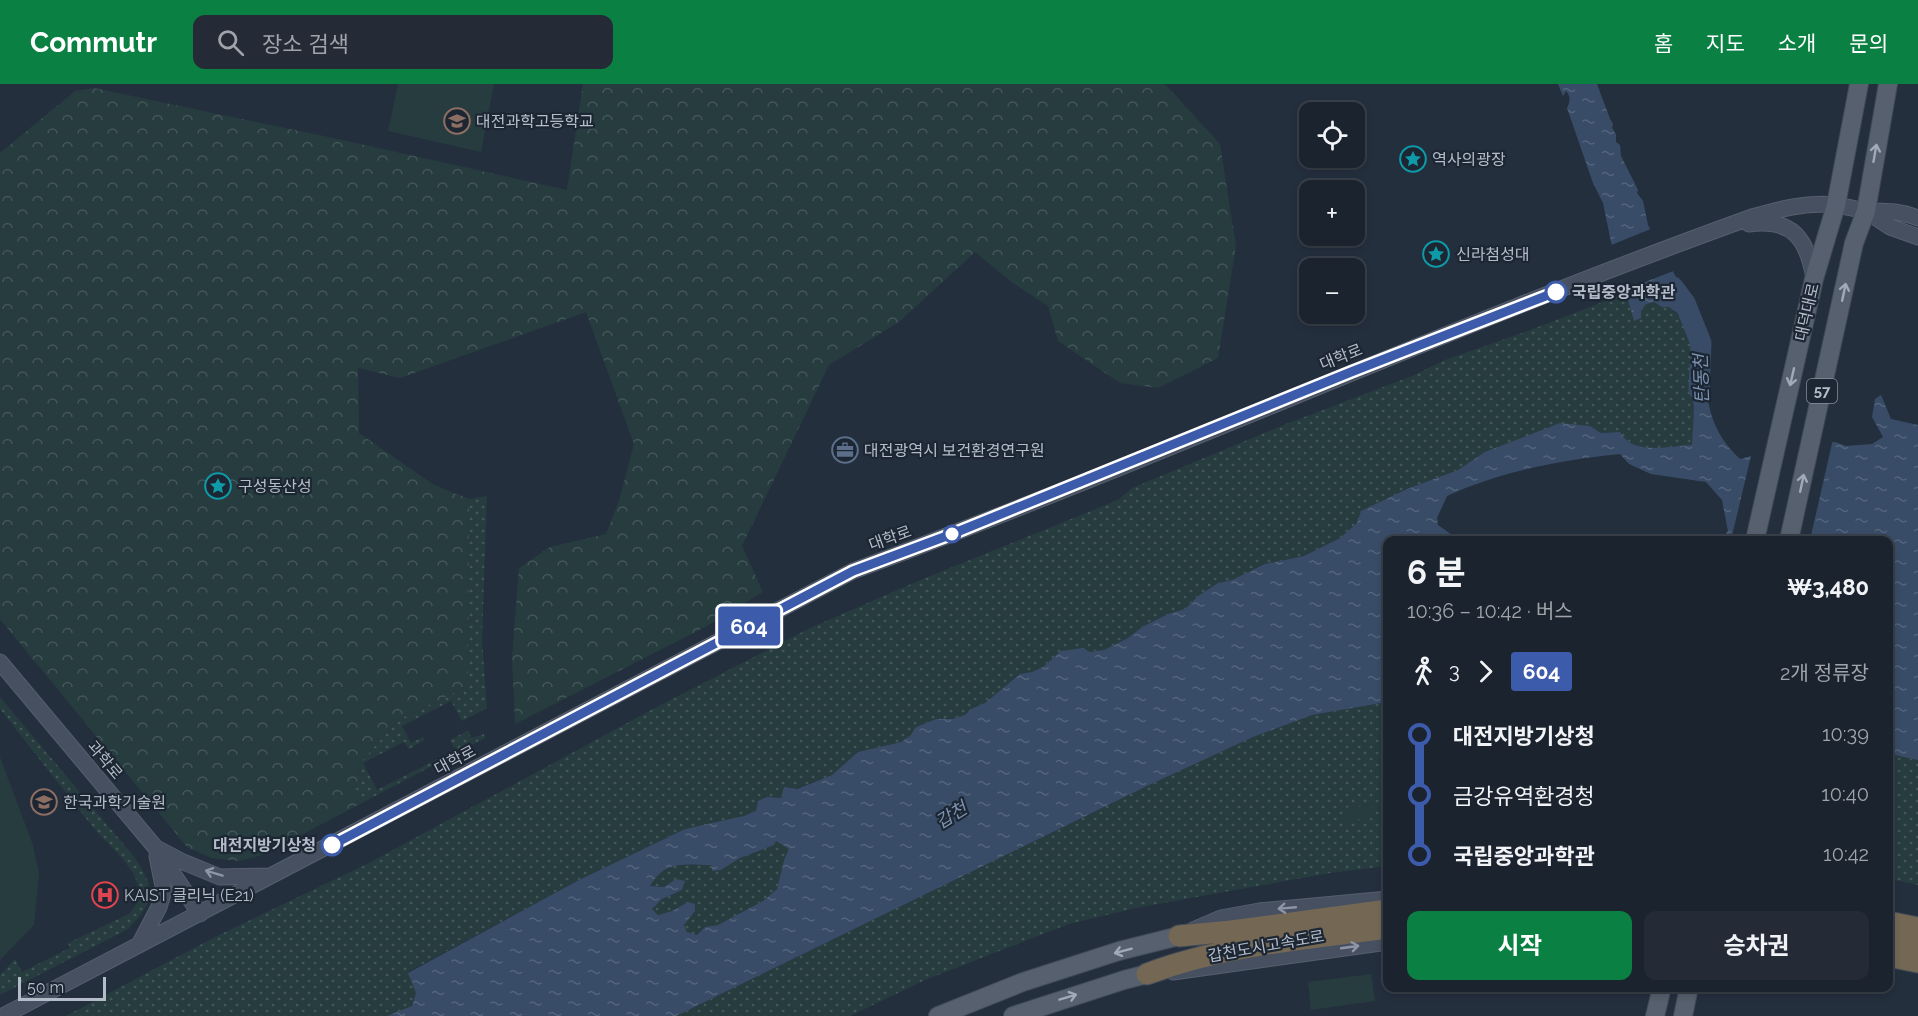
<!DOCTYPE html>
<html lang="ko">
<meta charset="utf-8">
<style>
:root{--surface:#1b232e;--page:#242b36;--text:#f1f3f6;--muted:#a0a4aa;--line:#39404a;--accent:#0b8043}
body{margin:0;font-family:Raleway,"Noto Sans KR",sans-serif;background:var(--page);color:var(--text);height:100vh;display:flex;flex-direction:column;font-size:22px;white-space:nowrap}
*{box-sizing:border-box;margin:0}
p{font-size:20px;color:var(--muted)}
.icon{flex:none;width:33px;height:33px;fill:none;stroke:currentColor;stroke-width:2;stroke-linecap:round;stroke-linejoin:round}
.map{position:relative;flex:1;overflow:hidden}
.sheet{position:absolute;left:1383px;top:452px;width:510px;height:456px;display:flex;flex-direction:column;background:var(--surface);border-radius:12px;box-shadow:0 3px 9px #0003,0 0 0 2px var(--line)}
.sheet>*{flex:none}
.badge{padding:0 12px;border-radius:4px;font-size:21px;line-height:39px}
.fabs{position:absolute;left:1299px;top:18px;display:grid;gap:12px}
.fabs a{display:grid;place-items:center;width:66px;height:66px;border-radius:12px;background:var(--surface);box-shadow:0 3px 9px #0003,0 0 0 2px var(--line);font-size:30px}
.scale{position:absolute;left:18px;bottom:15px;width:88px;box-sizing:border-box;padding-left:6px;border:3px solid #b4bcc9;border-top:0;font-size:16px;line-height:21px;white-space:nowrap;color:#b4bcc9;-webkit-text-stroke:4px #1d2633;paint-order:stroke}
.map>.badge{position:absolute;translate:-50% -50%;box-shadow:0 0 0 3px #fff}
.legs{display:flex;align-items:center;gap:9px;height:66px;padding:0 24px;font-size:20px}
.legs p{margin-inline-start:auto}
.head{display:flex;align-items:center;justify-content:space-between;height:102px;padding:0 24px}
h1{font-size:33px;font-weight:700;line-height:45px}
.primary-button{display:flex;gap:12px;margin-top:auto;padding:12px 24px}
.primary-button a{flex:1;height:69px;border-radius:12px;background:var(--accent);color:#fff;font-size:24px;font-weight:700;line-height:69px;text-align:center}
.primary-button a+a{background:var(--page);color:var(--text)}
ul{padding:0 24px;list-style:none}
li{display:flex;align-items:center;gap:21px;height:60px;font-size:22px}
li i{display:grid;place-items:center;width:9px;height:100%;margin:0 8px;background:currentColor}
li i::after{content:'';width:15px;height:15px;margin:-8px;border:4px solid;border-radius:50%;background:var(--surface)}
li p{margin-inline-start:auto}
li:first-child i{background:linear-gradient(#0000 50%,currentColor 0)}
li:last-child i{background:linear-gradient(currentColor 50%,#0000 0)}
header{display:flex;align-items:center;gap:36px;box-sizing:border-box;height:84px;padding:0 30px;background:var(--accent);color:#fff}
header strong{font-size:28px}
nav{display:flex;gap:33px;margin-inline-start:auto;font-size:21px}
.search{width:420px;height:54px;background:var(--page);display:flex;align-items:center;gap:15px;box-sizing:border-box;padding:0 21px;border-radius:12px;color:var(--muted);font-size:22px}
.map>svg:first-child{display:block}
.grass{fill:url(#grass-dots)}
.forest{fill:url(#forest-crowns)}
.pitch{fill:#263c3f}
.water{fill:url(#water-ripples);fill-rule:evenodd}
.pier{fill:#242f3e}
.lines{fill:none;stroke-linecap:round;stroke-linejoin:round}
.river{stroke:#394c67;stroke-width:21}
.secondary-casing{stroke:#565f6c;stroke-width:17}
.primary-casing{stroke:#414a57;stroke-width:20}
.highway-casing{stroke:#434c59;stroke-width:23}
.secondary{stroke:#465061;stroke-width:15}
.primary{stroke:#56606e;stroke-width:18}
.highway{stroke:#746855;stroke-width:21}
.oneway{stroke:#a1aab7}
.oneway2{stroke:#8e96a5}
.line-1-casing{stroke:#fff;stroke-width:14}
.line-1{stroke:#3d5bab;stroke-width:9}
.stop-1-dot{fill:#fff;stroke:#3d5bab;stroke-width:3}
.labels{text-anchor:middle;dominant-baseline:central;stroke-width:4.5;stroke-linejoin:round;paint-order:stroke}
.shield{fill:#1d2633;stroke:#878f9c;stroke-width:1.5}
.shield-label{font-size:15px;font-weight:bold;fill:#b4bcc9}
.poi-label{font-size:16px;fill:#b4bcc9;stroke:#1d2633;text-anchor:start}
.stop-label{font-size:16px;font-weight:bold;fill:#b4bcc9;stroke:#1d2633;text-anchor:start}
.street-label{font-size:16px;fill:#b4bcc9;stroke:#1d2633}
.water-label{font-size:18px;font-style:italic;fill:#7c92b1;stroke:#1d2633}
</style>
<header>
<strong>Commutr</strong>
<div class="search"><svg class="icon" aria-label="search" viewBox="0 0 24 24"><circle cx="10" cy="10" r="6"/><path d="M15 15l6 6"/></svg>장소 검색</div>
<nav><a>홈</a><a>지도</a><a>소개</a><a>문의</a></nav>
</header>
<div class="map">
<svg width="1918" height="932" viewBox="0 0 1918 932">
<defs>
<pattern id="grass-dots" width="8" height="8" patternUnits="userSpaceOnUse" patternTransform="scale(1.5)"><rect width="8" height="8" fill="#263c3f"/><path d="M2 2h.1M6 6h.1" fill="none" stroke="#435659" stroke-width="1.8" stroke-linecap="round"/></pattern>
<pattern id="forest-crowns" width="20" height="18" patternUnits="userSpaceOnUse" patternTransform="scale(1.5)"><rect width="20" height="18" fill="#263c3f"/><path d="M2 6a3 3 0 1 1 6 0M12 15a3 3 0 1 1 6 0" fill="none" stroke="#435659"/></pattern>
<pattern id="water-ripples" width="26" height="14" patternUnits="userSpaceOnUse" patternTransform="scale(1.5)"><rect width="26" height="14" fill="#394c67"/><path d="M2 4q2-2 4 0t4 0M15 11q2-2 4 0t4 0" fill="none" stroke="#53647b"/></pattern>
</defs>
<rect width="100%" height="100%" fill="#242f3e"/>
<path class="grass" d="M1626,209L1634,237L1646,220L1654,218L1662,223H1669L1674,228L1684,229L1693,251L1696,280L1692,311L1694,324L1693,361C1670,362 1633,372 1620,348L1601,349L1590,342L1485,368L1458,386L1407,405L1357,439L1340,454L1304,472L1265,480L1232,496L1218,499L1198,512L1185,525L1168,530L1142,543L1128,554L1104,566L1090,568L1061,567L1043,583L1032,588L1020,590L985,619L971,625L965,631L952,635H936L915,644L911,651L901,658L858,668L832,691L784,709L781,714L767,713L756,727L744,733L685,745L579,796L408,888L416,909L411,923L387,932H66L213,854L369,779L653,625L808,545L918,497L1118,416L1132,404L1286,340L1412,292L1445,276L1533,245Z
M487,412L482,555L487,624L462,637L451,617L402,642L411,659L423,653L425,656L409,665L404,658L363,679L377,706L455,666L450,656L467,647H469L471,654L484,650L485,654L360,720L356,705L361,678L398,636L468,602L469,415Z
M0,613L135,774C156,806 155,817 128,845L0,911V891L15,875L22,888L70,864L68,859L129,830L138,818L140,807L134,790L122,774L96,747L0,625Z
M1387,618V782L1330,789L1224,808L1136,824L1069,840L925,896L850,932H676L1147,702L1253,653L1312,631Z
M1888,670L1918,676V801L1889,795Z
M776,757L789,765L784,776L777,805L763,817L718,841L705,843L697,851L687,848L684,841L695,827L688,818L672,827L658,831L652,825L662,815L682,806L676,795L664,803L649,802C669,774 681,781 712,781V787L721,785L740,774L773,761Z"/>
<path class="forest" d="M583,0H1165L1220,60L1236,162L1218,274L1158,304L1120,299L1058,257L1048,222L1013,199L975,168L899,238L829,281L742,462L763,508L707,542L515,640L512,573L519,484L550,463L606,450L619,417L634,360L586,228L400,294L358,284L359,349L434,401L469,415L468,602L398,636L361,678L356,705L360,720L265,770L239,777L211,774L187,763L0,535V69L75,7L94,4L333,54L567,106Z"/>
<path class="pitch" d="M398,0H494L481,68L388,47Z
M0,673L33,761L39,790L34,841L0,876Z
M1372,721L1373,734L1345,737L1344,724Z
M1371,890L1375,917L1311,926L1308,898Z"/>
<path class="water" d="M1558,0H1597L1610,35L1613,40L1612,44L1616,50V58L1620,61L1621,72L1638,106L1637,109L1643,117L1648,141L1677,195L1680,196L1683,204L1691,210L1696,225C1685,229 1678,232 1669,223H1662L1654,218L1646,220L1641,227V234L1634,237L1611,158L1603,119L1593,99L1567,24C1570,18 1571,12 1566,7L1563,12Z
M1696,280H1704C1707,320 1710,347 1740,375L1787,362L1835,358L1846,362L1872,360L1883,353L1872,333L1875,315L1881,311L1891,335L1918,341V676L1889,670L1888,456H1720L1728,447L1722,416L1706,398L1651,390L1629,380L1620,370C1561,376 1501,387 1447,412L1437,434L1438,441L1452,451L1465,456H1388L1387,618L1312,631L1253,653L1147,702L676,932H387L412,922L416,909L408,889L579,796L685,745L744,732L756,727L758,717L767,713L781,714L784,703L797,705L832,691L858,668L901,658L911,651L915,644L921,641L936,635H952L965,631L971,625L985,619L1020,590L1032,588L1043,583L1061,567L1083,564L1090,568L1104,566L1128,554L1142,543L1168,530L1185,525L1198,512L1218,499L1232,496L1265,480L1304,472L1340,454L1357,439L1361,427L1407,405L1458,386L1485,368L1560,339L1590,342L1601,349L1620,348C1633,372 1669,362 1692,361L1694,324L1692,311ZM776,757L789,765L784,776L777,805L763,817L718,841L705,843L697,851L687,848L684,841L695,827V820L688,818L672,827L658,831L652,825L662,815L682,806L685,797L676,795L664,803L650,802C666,775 684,781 712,781V787L721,786L740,774L774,761Z"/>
<path class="pier" d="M1653,144L1676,186L1622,207L1609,162Z
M1833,355L1810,456H1731L1752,368L1787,359Z"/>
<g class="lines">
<path class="river" d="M1673,203L1685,219L1701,259L1699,306"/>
<g class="secondary-casing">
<path id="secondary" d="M1866,127L1890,143L1918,153
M1749,140C1793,134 1807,155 1814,194
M0,578L155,763L200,830
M158,765L181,777L220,793L269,792
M1193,846L1221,834L1259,827L1388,815
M139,861L159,823L164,807L157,772
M1173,888L1388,858
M3,932L853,487C1155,376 1449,242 1752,133C1780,125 1806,118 1835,121C1846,122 1857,126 1868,127C1890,128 1896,126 1918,134"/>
</g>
<g class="primary-casing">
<path id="primary" d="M1755,456L1814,195L1836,121L1859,0
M1789,456L1854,159L1866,127L1888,0
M938,932L1023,898L1119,867L1179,852
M1013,932L1124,896L1147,890
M1655,932L1662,903
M1683,932L1689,903"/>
</g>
<g class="highway-casing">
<path id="highway" d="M1888,838L1918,844
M1179,852L1231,847L1388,826
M1888,855L1918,861
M1888,872L1918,878
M1147,890C1224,861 1306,855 1388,844"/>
</g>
<use href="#secondary" class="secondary"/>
<use href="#primary" class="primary"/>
<use href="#highway" class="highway"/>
</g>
<defs><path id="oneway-shaft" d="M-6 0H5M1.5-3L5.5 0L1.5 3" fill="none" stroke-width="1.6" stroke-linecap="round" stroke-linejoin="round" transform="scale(1.5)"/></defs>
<g class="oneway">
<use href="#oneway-shaft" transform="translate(1875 69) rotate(-80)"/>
<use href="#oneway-shaft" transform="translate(1844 208) rotate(-78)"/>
<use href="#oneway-shaft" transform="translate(1792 293) rotate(103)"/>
<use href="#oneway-shaft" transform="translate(1802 399) rotate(-78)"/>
<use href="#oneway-shaft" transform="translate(1123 867) rotate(165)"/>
<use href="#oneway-shaft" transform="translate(1068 913) rotate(-17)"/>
</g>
<g class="oneway2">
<use href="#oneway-shaft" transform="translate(214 789) rotate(-163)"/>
<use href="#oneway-shaft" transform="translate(1287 824) rotate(175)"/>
<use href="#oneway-shaft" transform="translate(1350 863) rotate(-8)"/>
</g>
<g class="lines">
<g class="line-1-casing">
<path id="line-1" d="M332,761L853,487L952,450L1351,288L1556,208"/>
</g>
<use href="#line-1" class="line-1"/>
</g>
<defs>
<g id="school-ring" transform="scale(1.35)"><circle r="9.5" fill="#1d2633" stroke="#8d6e63" stroke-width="1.5"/><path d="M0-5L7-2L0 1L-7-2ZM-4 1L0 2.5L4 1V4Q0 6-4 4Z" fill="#8d6e63"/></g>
<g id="sight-ring" transform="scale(1.35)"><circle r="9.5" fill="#1d2633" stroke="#0f9aa8" stroke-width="1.5"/><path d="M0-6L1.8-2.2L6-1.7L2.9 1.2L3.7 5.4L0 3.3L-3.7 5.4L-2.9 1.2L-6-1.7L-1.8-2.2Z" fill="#0f9aa8"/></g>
<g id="office-ring" transform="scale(1.35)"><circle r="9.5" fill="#1d2633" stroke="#5c6f8a" stroke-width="1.5"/><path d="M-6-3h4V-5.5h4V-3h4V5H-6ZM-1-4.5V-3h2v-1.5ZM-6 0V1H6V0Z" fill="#5c6f8a"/></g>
<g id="university-ring" transform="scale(1.35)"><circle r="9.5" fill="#1d2633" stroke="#8d6e63" stroke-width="1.5"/><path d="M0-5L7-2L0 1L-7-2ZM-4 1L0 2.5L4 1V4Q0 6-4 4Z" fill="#8d6e63"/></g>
<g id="hospital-ring" transform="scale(1.35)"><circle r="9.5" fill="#1d2633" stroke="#e0444e" stroke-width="1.5"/><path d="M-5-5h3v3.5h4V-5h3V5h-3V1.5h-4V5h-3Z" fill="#e0444e"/></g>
</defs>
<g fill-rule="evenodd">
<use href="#school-ring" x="457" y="37"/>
<use href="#sight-ring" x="1413" y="75"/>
<use href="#sight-ring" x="1436" y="170"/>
<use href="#office-ring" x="845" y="366"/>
<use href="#sight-ring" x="218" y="402"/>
<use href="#university-ring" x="44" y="718"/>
<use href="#hospital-ring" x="105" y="811"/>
</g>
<g class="stop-1-dot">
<circle cx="1556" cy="208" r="10"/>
<circle cx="952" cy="450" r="8"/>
<circle cx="332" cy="761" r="10"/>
</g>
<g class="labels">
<rect class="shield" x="1807" y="295" width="30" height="24" rx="4.5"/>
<g class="shield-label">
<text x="1822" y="307">57</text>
</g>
<g class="poi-label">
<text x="476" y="37">대전과학고등학교</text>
<text x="1432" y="75">역사의광장</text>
<text x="1456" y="170">신라첨성대</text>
<text x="864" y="366">대전광역시 보건환경연구원</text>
<text x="238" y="402">구성동산성</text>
<text x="63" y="718">한국과학기술원</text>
<text x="124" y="811">KAIST 클리닉 (E21)</text>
</g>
<g class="stop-label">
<text x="1572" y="208">국립중앙과학관</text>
<text x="316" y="761" text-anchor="end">대전지방기상청</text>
</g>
<g class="street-label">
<text transform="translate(1807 228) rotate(-77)">대덕대로</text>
<text transform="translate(1341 273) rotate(-22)">대학로</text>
<text transform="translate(890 454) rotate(-20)">대학로</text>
<text transform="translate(105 676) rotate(50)">과학로</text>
<text transform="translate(455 676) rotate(-28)">대학로</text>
<text transform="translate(1266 862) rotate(-10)">갑천도시고속도로</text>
</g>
<g class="water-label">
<text transform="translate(1701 295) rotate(-92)">탄동천</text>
<text transform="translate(951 731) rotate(-32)">갑천</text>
</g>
</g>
</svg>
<div class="fabs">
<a><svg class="icon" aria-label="locate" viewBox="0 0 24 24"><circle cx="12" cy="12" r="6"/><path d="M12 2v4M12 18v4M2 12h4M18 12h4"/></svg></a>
<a>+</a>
<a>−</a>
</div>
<div class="scale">50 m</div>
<b class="badge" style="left:749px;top:542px;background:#3d5bab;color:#fff">604</b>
<section class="sheet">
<div class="head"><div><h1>6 분</h1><p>10:36 – 10:42 · 버스</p></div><b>₩3,480</b></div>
<div class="legs"><svg class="icon" aria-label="walk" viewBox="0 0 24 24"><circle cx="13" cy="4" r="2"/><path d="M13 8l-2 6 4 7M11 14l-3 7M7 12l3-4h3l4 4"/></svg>3<svg class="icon" aria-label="forward" viewBox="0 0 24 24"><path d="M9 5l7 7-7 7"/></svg><b class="badge" style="background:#3d5bab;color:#fff">604</b><p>2개 정류장</p></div>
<ul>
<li><i style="color:#3d5bab"></i><b>대전지방기상청</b><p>10:39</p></li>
<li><i style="color:#3d5bab"></i><span>금강유역환경청</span><p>10:40</p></li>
<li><i style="color:#3d5bab"></i><b>국립중앙과학관</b><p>10:42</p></li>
</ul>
<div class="primary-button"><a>시작</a><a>승차권</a></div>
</section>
</div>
